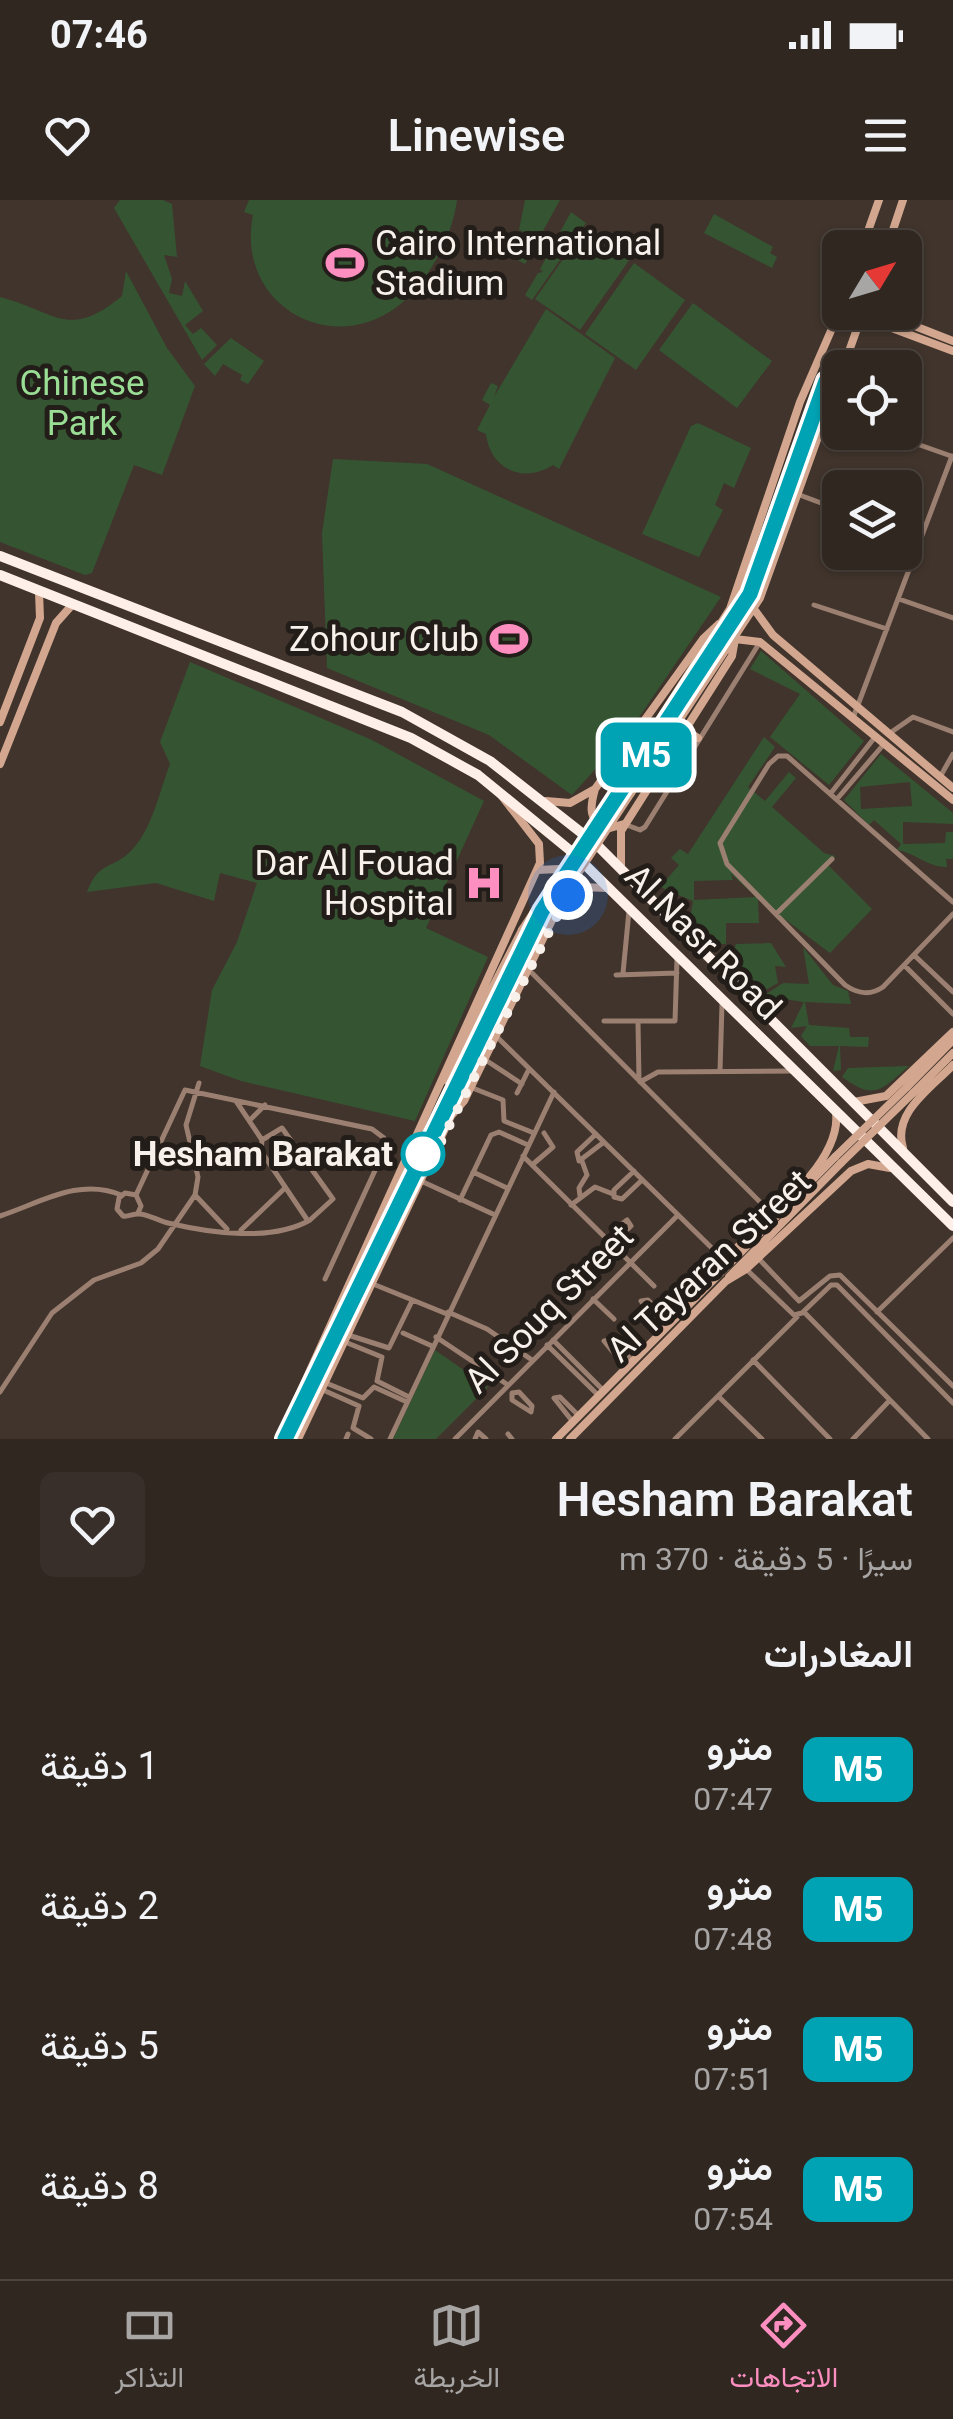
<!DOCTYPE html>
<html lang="ar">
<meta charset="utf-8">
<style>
:root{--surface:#302721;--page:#382f2a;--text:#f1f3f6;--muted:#a8a5a5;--line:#4b443f;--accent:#fd8ec0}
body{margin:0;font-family:Roboto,Vazirmatn,sans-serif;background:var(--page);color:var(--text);direction:rtl;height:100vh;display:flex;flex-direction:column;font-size:38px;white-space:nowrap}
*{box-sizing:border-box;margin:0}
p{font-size:32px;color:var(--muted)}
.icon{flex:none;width:55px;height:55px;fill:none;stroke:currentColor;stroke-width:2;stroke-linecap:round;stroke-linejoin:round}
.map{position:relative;height:1239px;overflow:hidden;direction:ltr}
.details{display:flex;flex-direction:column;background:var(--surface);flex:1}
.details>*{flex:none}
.badge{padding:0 20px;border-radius:15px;font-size:35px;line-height:65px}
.needle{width:65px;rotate:52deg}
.fabs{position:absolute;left:822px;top:30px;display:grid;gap:20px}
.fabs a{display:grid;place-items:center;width:100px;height:100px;border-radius:15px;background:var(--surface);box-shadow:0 2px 8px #0004,0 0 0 2px var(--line);font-size:50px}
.you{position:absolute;width:50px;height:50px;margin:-25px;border:8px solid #fff;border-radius:50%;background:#1a73e8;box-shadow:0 0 0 15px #1a73e833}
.map>.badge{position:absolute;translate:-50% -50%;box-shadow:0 0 0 5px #fff}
h2{padding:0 40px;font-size:38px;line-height:90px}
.round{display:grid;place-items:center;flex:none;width:105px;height:105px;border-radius:15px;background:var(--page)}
.overview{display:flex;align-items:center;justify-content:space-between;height:170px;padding:0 40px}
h1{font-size:48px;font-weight:600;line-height:75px}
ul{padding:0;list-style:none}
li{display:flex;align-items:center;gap:30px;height:140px;padding:0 40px}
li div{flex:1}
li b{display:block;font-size:38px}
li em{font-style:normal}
li .badge{min-width:110px;font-weight:700;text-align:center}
.status{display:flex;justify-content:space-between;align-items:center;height:70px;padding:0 50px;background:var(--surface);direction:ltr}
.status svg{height:28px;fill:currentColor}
header{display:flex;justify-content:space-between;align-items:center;height:130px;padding:0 40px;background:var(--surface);font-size:45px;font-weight:600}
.tab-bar{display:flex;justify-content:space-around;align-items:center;height:140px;border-top:2px solid var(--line);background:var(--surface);font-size:28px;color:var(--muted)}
.tab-bar a{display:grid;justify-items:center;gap:5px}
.tab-bar .selected{color:var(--accent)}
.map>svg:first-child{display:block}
.green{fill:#355532;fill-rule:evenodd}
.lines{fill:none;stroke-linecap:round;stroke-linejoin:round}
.street{stroke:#9b7f70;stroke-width:5}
.secondary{stroke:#d3a78f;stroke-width:8}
.highway{stroke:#fef0e8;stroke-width:10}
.rail-casing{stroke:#bcb3ad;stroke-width:6}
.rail{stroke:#231d19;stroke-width:2.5;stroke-dasharray:8;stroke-linecap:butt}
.secondary-bridge{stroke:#d3a78f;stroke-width:8}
.line-casing{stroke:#fff;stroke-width:22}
.line{stroke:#00a3b4;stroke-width:15}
.walk{stroke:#f8f1eb;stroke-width:10;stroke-dasharray:0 18}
.stop-dot{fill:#fff;stroke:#00a3b4;stroke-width:5}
.labels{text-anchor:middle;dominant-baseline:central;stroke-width:10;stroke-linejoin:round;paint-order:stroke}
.poi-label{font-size:35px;fill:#f8f1eb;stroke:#231d19;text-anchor:end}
.park-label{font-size:35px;fill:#9add95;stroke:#231d19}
.street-label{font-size:35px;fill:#f8f1eb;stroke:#231d19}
.stop-label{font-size:35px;font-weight:bold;fill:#f8f1eb;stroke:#231d19;text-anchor:end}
</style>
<div class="status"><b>07:46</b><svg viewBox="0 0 49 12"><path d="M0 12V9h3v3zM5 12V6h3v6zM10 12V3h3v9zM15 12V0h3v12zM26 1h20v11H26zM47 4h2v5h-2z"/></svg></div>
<header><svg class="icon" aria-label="menu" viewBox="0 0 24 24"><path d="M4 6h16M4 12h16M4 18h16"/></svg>Linewise<svg class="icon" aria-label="heart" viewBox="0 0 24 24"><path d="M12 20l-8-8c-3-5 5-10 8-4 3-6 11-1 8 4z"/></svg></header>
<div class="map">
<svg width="953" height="1239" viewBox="0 0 953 1239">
<rect width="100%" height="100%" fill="#40342c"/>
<path class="green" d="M120,0H163L172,4L177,57L164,55L172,79L169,93L182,96L185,81L203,111L185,125L193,134L201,128L217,145L202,160L114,8Z
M249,0H457C454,23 445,45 433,65C368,178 232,120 253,15L244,12Z
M525,0H560L525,64L510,56L514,46L525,56L532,35L519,30Z
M571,12L586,23L532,100L525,95L538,73L543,72L540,69Z
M714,14L773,47L770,53L777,57L772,68L704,33Z
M585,28L630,59L580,130L535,99Z
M634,63L685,100L636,170L585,134Z
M126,71L167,148L195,186L162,275L134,265L92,373L85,375L0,342V97C55,111 68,141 122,96Z
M693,103L772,161L737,208L659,150Z
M546,109L615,158L559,269L553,265C523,284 490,269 486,234L477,230L490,205L482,200L491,183L498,186L494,197Z
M231,138L264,161L248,184L240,180L242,175L223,164L215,176L204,164Z
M698,223L751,248L734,288L724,283L715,305L723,310L699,357L642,334L691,226Z
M333,259L427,264L721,397L629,532L572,595L489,535L327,468L322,333Z
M761,451L864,541L829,585L770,537L800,494L750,469Z
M190,462L372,540L484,601L426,728L488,757L415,921L241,881L200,866L212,790L237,742L257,683L220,673L214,701L156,683L87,692C99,660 112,670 131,651C152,630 160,590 170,564L160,542Z
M764,537L775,547L748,587L765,601L789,572L796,578L772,607L824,653L835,656L829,666L872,709L830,753L758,699L759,723H726V744H712L690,719L693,701L660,687L679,665L671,658L680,649L688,654ZM731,674L756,697L694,700V681L733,680Z
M881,554L953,613V624L903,622V644L945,643L946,632H953V659H946L947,667C927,667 916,653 897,650L901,644L874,620L869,625L844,600ZM910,582L912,606L861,609L860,587Z
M771,743L786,767L775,766L778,783L760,793L729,762L736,744Z
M803,747L833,785L848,791L851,804L805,802L809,825L849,828L850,837H869L868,847L840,846L841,870L833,871L839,846H810L801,836L807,826L791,828L804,802L763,796L783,783L809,784Z
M909,866C881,890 875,901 842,877L848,868Z
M435,1150L488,1187L436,1239H393Z"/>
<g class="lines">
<path class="street" d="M883,232L951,256
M797,294L840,310
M905,334L921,339
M899,399L953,418
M814,405L887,429
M853,518L952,256
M890,533L913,517L953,532
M940,577L953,554
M831,593L875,537
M837,599L884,544
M624,624L640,630L645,627L760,442
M953,702L787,556H778L769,564L720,643L727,664L845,785C858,794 870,796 883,787L953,714
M776,714L832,659
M915,756L953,792
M904,765L953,814
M529,770L771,1013
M623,773L629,711
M616,775L677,773
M604,821H675L677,759
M638,823L639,880
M495,835L724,1060
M484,859L522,884
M720,871L722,804
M640,882L658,872L794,871
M470,887L503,900L504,921L534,933
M517,893L529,869
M236,901L262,940
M251,919L265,905
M596,934L577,952L579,961L604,942
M523,956L654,1086
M532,965L553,947L544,933
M634,971L614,990V997L622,999L642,980
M473,972L507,988
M421,981L495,1015
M136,995L185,890L372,929L384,938V951L325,1079
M195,995L227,1029
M580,996L579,988L587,975L582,961
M460,1000L491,935L499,932L528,945
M571,1005L595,987L613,994
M138,1013L141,1006L136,995L125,993L119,998L117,1009L123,1016C128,1017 132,1014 138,1014C146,1013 159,1021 168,1023C210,1033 272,1042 310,1020L333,999L282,928L262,940L261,951L308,1021
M0,1016C40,1003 79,977 121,995
M241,1030L285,988
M611,1045L631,1026L627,1020L617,1028L621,1035
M758,1058L799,1101L830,1076L840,1075L953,1186
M746,1069L794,1115L802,1113L831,1085H837L953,1203
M373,1084L447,1114
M593,1099L614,1119
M448,1112L487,1129L532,1160
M804,1112L928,1239
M877,1112L953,1038
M664,1130L641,1101L648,1100L671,1123
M403,1133L432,1146
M348,1135L389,1148L412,1101
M436,1137L508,1185
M553,1140L604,1191
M345,1142L382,1157L377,1181L409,1197
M547,1145L598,1195
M753,1160L830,1239
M626,1168L604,1141L611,1140L633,1161
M326,1183L363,1198L374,1187L407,1202
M323,1190L359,1206L353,1228L371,1239
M0,1192L52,1113L94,1080L141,1063L158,1049L195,995L198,977L186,925L199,883
M519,1192L532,1206L531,1212L512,1200V1193Z
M718,1196L762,1239
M573,1222L554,1198L560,1197L579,1216
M508,1234L512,1239
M346,1239L348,1234
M390,1239L554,892
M455,1239L678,1015
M475,1239L478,1232L486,1239
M675,1239L797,1117
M853,1239L890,1200"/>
<path class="secondary" d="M862,48L879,0
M887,48L903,0
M849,112L953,151
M879,112L953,141
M843,168L863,112
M754,409L773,435L953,588
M0,522L40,418L39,392
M683,528L698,538
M0,564L56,423L72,405
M618,584L730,409L800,202L840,110
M595,589C590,607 587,622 610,628L624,624
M631,593L760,398L840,176
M546,601L570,603L595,589L703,439L719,424
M621,665V631L732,456L735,439L760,442L953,600
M537,670L559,669L575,685
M563,702L581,687L607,688
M520,772L536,737
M445,880L522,730
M907,887L953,840
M913,893L953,853
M854,902L886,896L953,832
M903,948C892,913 931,888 953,865
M720,1070L724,1060C760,1024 842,965 836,913
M729,1077L841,963
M279,1239L540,663L539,644L501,595
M298,1239L451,916L464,901L555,714
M556,1239L835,957
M570,1239L726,1081L746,1069L851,971L868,964L890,968"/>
<path class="highway" d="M0,356L402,512L490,561L597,645L953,1002
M0,375L411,538L478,575L572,652L953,1026"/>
<g class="rail-casing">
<path id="rail" d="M446,917L546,714L744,416L801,269
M285,1239L405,994"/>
</g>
<use href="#rail" class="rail"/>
<path class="secondary-bridge" d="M522,730L618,584
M536,737L631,593
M835,957L907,887
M841,963L913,893"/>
</g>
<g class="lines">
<g class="line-casing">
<path id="line" d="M285,1239L542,711L750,394L826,181"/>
</g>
<use href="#line" class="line"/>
<path class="walk" d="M423,954L430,963L568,695"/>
</g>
<defs>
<g id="stadium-bare" transform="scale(3)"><path d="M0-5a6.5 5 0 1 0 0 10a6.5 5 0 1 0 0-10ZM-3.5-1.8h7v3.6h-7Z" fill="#fd8ec0" stroke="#231d19" stroke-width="2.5" paint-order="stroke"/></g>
<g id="hospital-bare" transform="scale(3)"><path d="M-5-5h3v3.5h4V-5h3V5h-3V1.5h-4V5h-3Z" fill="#fd8ec0" stroke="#231d19" stroke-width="2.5" paint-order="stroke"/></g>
</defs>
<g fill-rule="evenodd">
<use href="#stadium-bare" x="345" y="63"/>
<use href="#stadium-bare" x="509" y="439"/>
<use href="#hospital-bare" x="484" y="683"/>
</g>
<circle class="stop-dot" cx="423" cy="954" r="20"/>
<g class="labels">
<g class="poi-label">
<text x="375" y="43" text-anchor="start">Cairo International<tspan x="375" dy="40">Stadium</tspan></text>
<text x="479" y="439">Zohour Club</text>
<text x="454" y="663">Dar Al Fouad<tspan x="454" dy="40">Hospital</tspan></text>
</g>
<g class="park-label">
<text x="82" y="183">Chinese<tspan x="82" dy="40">Park</tspan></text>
</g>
<g class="street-label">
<text transform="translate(703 742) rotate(45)">Al Nasr Road</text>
<text transform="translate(709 1066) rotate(-43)">Al Tayaran Street</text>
<text transform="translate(549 1109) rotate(-45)">Al Souq Street</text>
</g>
<g class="stop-label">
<text x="393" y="954">Hesham Barakat</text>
</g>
</g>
</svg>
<div class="fabs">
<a><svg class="needle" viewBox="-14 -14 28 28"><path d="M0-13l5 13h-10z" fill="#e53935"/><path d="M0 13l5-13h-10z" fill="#a8a5a5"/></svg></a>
<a><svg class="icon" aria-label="locate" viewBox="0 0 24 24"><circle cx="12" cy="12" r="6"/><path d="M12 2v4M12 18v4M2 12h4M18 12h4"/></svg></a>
<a><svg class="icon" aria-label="layers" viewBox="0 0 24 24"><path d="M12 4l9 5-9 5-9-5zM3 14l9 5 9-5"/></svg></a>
</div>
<div class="you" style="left:568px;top:695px"></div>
<b class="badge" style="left:646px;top:555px;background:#00a3b4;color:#fff">M5</b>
</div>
<section class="details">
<div class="overview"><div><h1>Hesham Barakat</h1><p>سيرًا · 5 دقيقة · 370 m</p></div><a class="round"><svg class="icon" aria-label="heart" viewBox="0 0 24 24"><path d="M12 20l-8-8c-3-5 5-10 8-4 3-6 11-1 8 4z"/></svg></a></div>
<h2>المغادرات</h2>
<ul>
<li><span class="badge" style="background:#00a3b4;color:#fff">M5</span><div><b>مترو</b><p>07:47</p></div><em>1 دقيقة</em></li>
<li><span class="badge" style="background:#00a3b4;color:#fff">M5</span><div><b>مترو</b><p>07:48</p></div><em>2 دقيقة</em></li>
<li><span class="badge" style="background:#00a3b4;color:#fff">M5</span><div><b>مترو</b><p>07:51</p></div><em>5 دقيقة</em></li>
<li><span class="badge" style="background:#00a3b4;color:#fff">M5</span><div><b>مترو</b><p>07:54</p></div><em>8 دقيقة</em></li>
</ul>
</section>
<nav class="tab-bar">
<a class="selected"><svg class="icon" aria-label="directions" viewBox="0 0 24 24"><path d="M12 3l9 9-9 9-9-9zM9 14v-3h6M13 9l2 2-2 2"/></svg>الاتجاهات</a>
<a><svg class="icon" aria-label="map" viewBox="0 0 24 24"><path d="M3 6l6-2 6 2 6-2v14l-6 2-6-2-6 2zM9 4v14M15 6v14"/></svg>الخريطة</a>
<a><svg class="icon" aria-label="tickets" viewBox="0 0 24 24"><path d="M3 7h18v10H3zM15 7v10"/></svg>التذاكر</a>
</nav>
